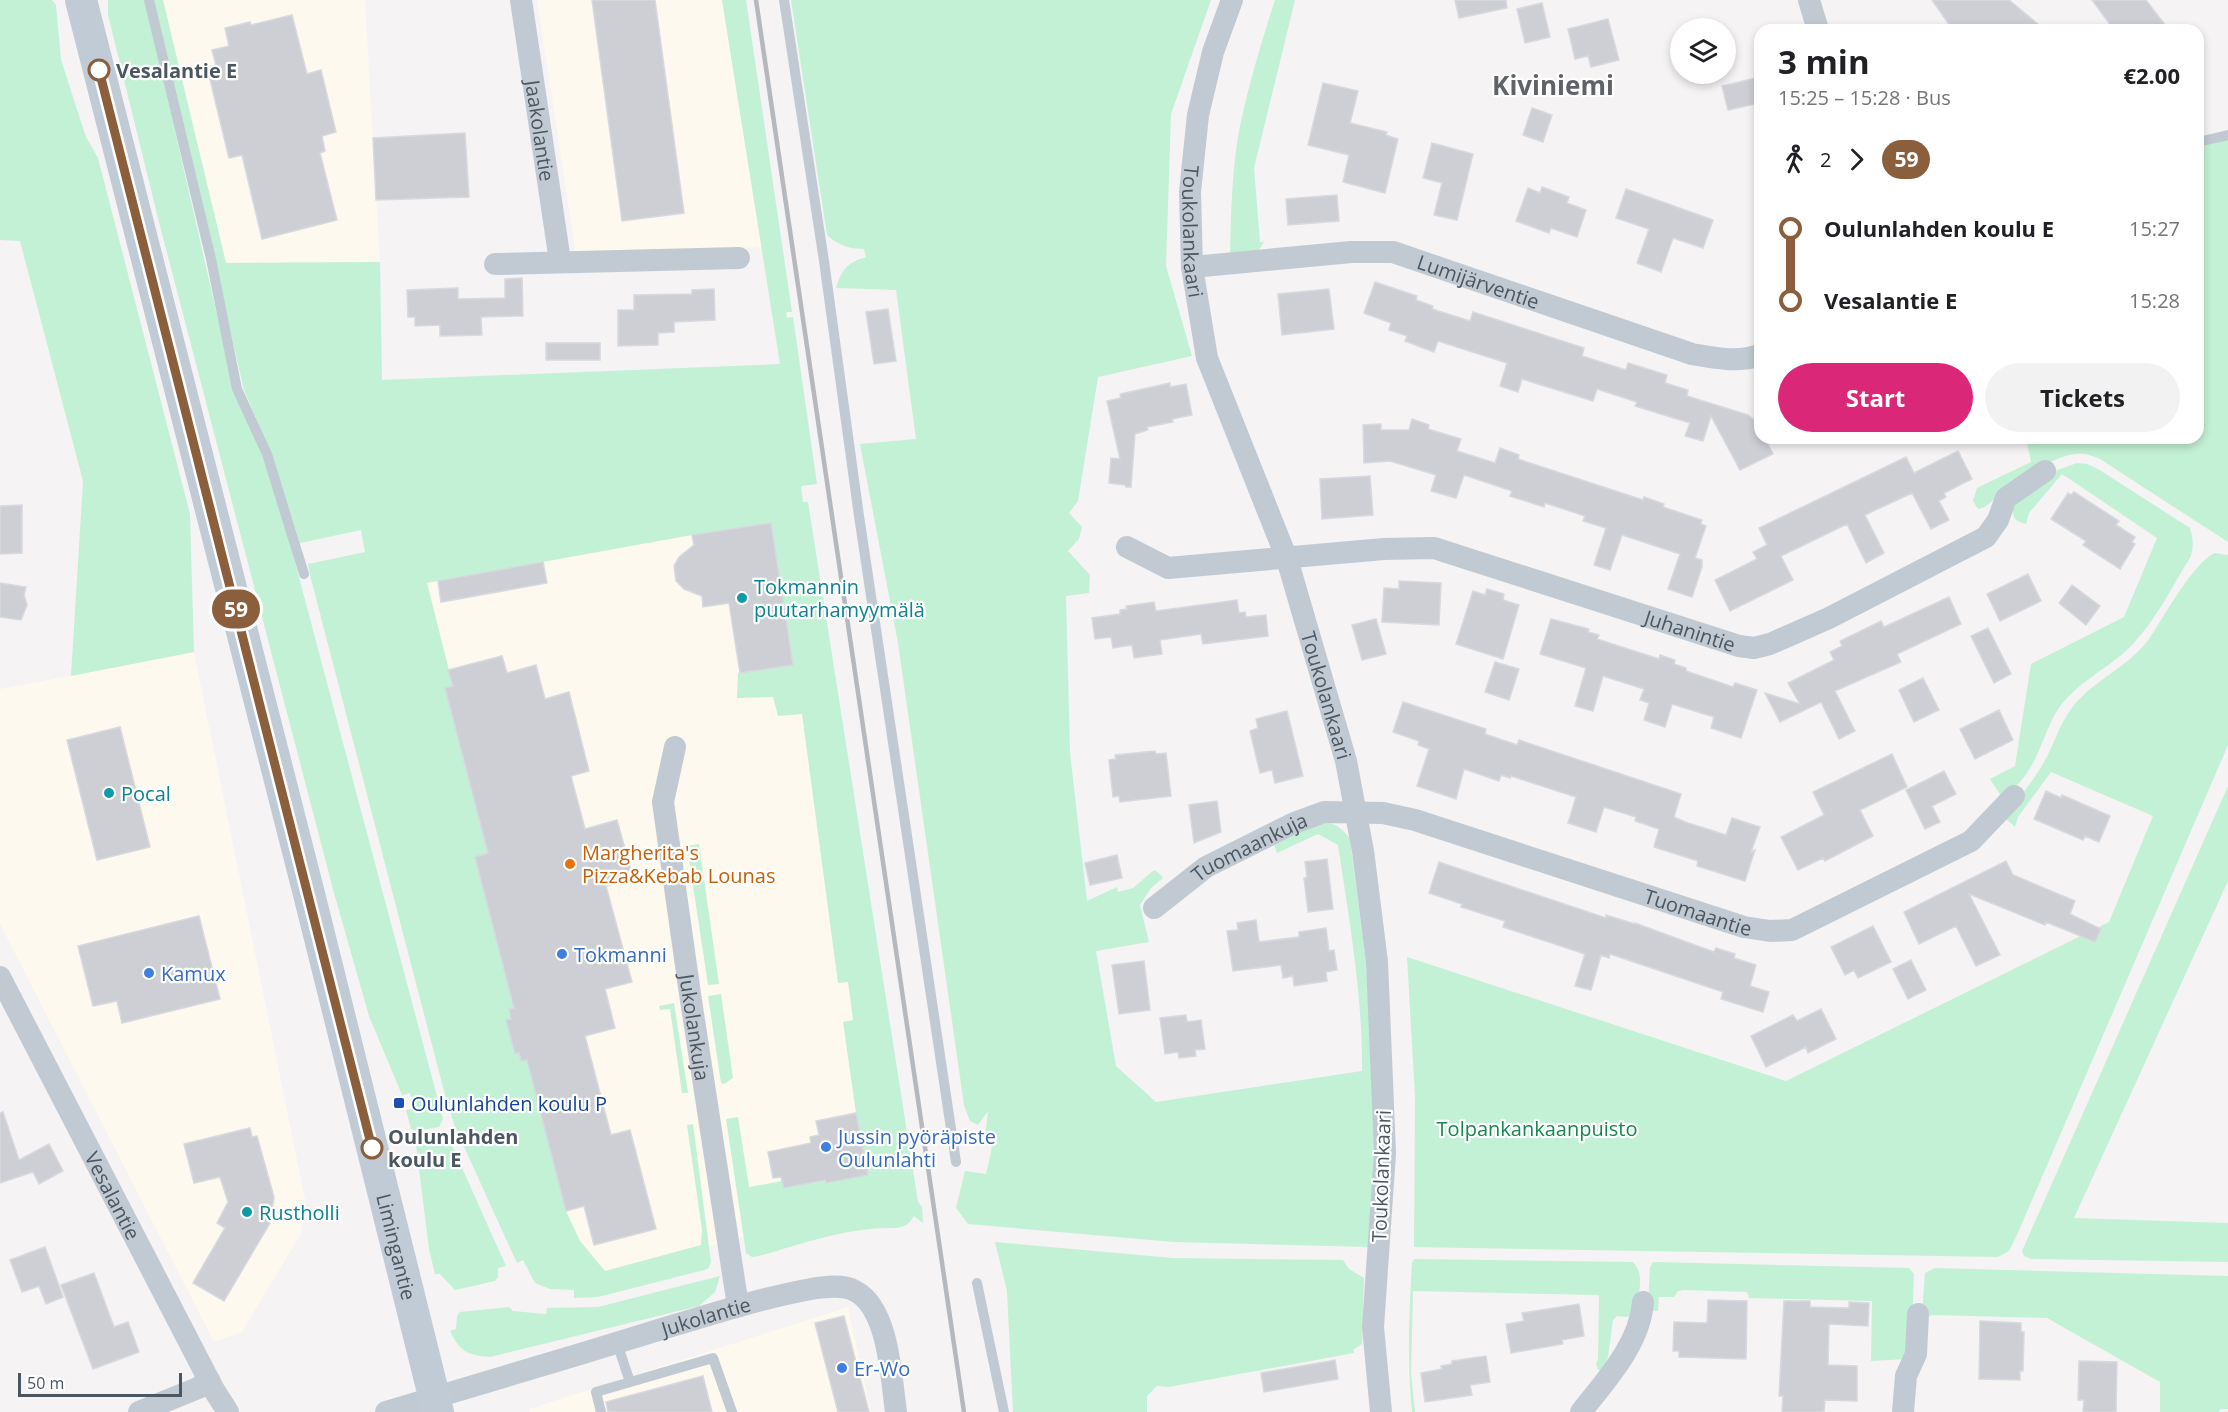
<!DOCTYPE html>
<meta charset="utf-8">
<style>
:root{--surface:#fff;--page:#f2f2f2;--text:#202124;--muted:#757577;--accent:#db2777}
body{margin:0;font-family:"Open Sans",sans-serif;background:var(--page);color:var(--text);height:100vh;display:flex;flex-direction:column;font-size:22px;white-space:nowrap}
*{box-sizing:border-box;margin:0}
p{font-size:20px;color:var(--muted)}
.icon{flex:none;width:33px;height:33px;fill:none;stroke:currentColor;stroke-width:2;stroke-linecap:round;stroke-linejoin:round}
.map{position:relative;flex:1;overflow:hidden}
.sheet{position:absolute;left:1754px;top:24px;width:450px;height:420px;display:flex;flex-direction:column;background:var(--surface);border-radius:18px;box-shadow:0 3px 9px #0003}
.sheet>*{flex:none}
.badge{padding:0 12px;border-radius:20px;font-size:21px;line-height:39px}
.tools{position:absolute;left:1670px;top:18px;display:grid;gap:12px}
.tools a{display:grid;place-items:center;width:66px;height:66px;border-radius:50%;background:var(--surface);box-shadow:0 3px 9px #0003;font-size:30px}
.scale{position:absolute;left:18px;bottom:15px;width:164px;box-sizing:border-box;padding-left:6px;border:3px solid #4a5661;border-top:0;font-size:16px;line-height:21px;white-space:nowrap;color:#4a5661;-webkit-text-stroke:4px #fff;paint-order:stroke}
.map>.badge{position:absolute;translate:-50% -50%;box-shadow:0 0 0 3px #fff}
.legs{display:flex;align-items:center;gap:9px;height:66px;padding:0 24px;font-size:20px}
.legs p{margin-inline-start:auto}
.head{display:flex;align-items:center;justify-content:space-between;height:102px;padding:0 24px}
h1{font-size:33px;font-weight:700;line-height:45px}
.primary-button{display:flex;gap:12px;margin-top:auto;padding:12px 24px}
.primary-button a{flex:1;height:69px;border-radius:36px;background:var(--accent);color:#fff;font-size:24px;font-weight:700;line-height:69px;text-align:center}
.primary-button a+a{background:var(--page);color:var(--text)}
ul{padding:0 24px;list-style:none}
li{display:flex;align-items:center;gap:21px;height:72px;font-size:22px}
li i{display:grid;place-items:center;width:9px;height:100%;margin:0 8px;background:currentColor}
li i::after{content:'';width:15px;height:15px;margin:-8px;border:4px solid;border-radius:50%;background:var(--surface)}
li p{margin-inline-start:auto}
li:first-child i{background:linear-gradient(#0000 50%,currentColor 0)}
li:last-child i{background:linear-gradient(currentColor 50%,#0000 0)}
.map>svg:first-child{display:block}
.commercial{fill:#fdf9ef}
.green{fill:#c3f1d5}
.building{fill:#cdcfd5;stroke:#d7d9de;stroke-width:1.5}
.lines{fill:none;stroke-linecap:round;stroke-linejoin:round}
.lane{stroke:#c1cad2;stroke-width:10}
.street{stroke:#c1cad2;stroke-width:22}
.secondary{stroke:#c1cbd6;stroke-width:32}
.rail{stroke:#b5b8bd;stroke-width:4.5}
.line-1-casing{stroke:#fff;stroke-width:14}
.line-1{stroke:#8b5e3c;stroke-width:9}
.stop-1-dot{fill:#fff;stroke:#8b5e3c;stroke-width:3}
.culture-dot{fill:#0f9aa8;stroke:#fff;stroke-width:2}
.food-dot{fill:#e8710a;stroke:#fff;stroke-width:2}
.shop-dot{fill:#3f7fe0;stroke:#fff;stroke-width:2}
.transit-dot{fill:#1a4fb4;stroke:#fff;stroke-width:2}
.labels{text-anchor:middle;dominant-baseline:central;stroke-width:4.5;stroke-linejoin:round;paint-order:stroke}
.stop-label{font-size:20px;font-weight:bold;fill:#4a5661;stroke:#fff;text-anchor:start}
.street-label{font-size:20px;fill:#4a5661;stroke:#fff}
.culture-label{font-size:20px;fill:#0d838f;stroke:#fff;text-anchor:start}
.food-label{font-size:20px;fill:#c56008;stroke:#fff;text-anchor:start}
.shop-label{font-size:20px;fill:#366cbe;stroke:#fff;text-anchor:start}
.transit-label{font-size:20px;fill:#164399;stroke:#fff;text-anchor:start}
.park-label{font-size:20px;fill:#17864f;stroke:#fff}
.district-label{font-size:26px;font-weight:bold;fill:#5f6368;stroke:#fff}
</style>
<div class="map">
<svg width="2228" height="1412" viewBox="0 0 2228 1412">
<rect width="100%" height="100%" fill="#f5f3f3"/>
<path class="commercial" d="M163,0H365L380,262L226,263Z
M537,0H722L762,247L576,255Z
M778,500L880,1185L743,1237L602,1277L503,1167L370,573Z
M194,652L305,1199L301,1234L242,1332L214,1342L0,924V689Z
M848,1307L871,1412H530L529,1409Z"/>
<path class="green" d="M0,0H52L56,5L61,60L86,137L98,158L190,514L194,652L71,676L83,481L20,241L0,240Z
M108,0H145L230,372L263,457L288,536L443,1119L439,1127L416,1131L411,1129L406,1110L414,1108L410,1093L402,1095L369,1016L334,893L159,222L108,15Z
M153,0H163L226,263L380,262L382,380L780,364L722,0H746L792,312H787L786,315L787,318L793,317L817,484L801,486L803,502H808L918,1202L922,1207L923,1223L914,1216C907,1228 900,1228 887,1228C842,1229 802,1244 759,1256L752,1257L746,1253L726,1119L738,1117L749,1187L782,1181L784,1188L825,1180L826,1183L867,1175L856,1113L843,1022L853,1020L848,982L838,983L802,714L778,716L773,697L737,698L738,673L793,665L771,523L692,535L427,583L453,686L488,853L475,857L514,1008L509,1010L511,1019L507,1020L521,1061L527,1060L566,1211L580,1241L605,1271L701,1245L702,1230L687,1125L693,1124L711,1262L708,1269L598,1297L574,1298V1290L550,1289L535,1283L523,1260L517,1263L455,1127L444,1091L310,575L308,564L365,552L361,530L300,543L270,450L244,390Z
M791,0H1211L1171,114L1166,266L1192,356L1098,377L1078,501L1069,513L1082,527L1079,539L1068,551L1090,575L1089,593L1066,596L1070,753L1087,901L1117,887L1118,892L1133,888L1154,870L1159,873L1163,878L1151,888L1140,905L1149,942L1096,951L1116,1066L1156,1102L1362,1071C1363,998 1349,918 1338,845L1318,834L1277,853L1274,844C1285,839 1316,823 1327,823C1337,823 1345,832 1350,839L1366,962L1373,1073L1376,1239L1370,1247L1174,1242L968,1224L956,1208L965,1171L986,1174L992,1148L985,1138L988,1111L978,1125L970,1121L964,1105L898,643L860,444L916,439L896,290L836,288C842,269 847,263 866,257L864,249C849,249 838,245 827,235Z
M1275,0H1295L1254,168L1260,242H1264L1259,250L1230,254C1231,210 1232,164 1241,121C1250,80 1262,40 1275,0Z
M2228,139V542L2100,459C2092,456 2085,453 2077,454C2054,455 2019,480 2001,493C1993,499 1987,508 1978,509L1973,501L1977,488L2031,462L2026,438H2198V147Z
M2077,463L2087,464L2098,469L2190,528C2193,539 2194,545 2191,556C2172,587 2154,624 2127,650C2104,671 2071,686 2055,714C2040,742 2033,782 2001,796L1990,779L2015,766L2031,664L2124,617L2157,538L2062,474L2029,513L2026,524C2014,521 2012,518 2013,506L2052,472Z
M2215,553L2228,555V745L2017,1235L2009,1251L1998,1257L1414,1247L1415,1097L1407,957L1786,1081L2109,922L2153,816L2051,772L2018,817L2015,827L2005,818C2017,799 2033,782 2044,762C2054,745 2059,725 2071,709C2091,681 2128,668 2149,639C2162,620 2195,560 2215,553Z
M2228,786V881L2074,1218L2228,1223V1262L2031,1259L2024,1256L2022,1251Z
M699,844L719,984L708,985L687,846Z
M721,994L733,1078L724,1084L721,1083L708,996Z
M674,1003L688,1093H682L670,1009L660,1010L659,1006Z
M442,1135L449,1139L506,1266L498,1268V1277L495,1281L455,1290L440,1274H435L429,1249L416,1145L418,1141Z
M995,1242L1173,1258L1343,1260L1349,1269L1364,1278L1362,1344L1353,1350L1354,1353L1169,1387L1157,1386L1147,1396V1412H1013L1007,1291Z
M1414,1259L1633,1262C1646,1275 1638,1299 1633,1315L1627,1317L1617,1316L1613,1320L1608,1357L1603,1370H1598L1596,1363L1598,1360L1599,1295L1413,1291L1411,1374L1415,1412H1412C1407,1362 1409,1313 1412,1263Z
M1653,1262L1909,1268L1914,1274L1911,1351L1906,1359L1871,1361L1872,1301L1749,1298L1747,1292L1684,1290L1678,1291L1674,1297H1659L1658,1311L1651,1310L1648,1306L1650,1267Z
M1935,1268L2228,1276V1409H2220L2219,1412H2160V1382L2047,1318L1933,1315L1926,1317L1922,1313L1925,1273Z
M720,1276L715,1292L699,1306L490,1357C468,1355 460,1352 450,1331L456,1329L457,1316L460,1312L509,1307L513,1311L546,1314L547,1308L598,1307Z"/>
<path class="building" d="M592,0H655L684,213L622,221Z
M1455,0H1506L1507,8L1459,18Z
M1932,0H2009L2045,30H1953Z
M2092,0H2146L2169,30H2114Z
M1542,3L1550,37L1525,43L1517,9Z
M292,15L307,74L321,70L336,132L322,136L325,151L320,153L337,220L262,239L242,155L229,158L207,67L216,65L212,50L229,46L225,28L250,22L251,25Z
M1608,19L1619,60L1591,67L1588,56L1575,59L1568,29Z
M1760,77V103L1728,110L1722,86Z
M1323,83L1358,91L1350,123L1387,132L1386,135L1398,139L1385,193L1343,182L1349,155L1308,145Z
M1532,108L1552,115L1543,142L1523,135Z
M465,133L469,197L376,200L373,138Z
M1432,143L1473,154L1457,220L1434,215L1442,183L1423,178Z
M1542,187L1569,197L1567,203L1586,210L1577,237L1551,228L1549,233L1516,221L1528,188L1540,193Z
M1626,189L1713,220L1703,248L1673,238L1661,272L1637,263L1649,229L1616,218Z
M1337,195L1339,221L1288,225L1286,199Z
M522,278L523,316L481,317L482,335L440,336V325L415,326V317H408L407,290L458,288V299L505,298V279Z
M1375,282L1417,296L1416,300L1433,306L1432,309L1470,321L1473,312L1584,348L1582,356L1626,370L1628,363L1667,375L1665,383L1688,390L1687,396L1748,415L1759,424L1760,438H1765L1773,454L1740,470L1711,416L1703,441L1685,436L1690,423L1635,406L1637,402L1597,389L1593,401L1522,379L1518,392L1500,386L1507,363L1438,341L1434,352L1405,341L1407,336L1389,330L1391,323L1364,313Z
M714,289L715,320L674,322V332L658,333V345L618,346V310H634V295L692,294V290Z
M1329,289L1334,329L1282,335L1278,294Z
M888,309L896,361L874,364L866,312Z
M546,343H600V360H546Z
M1170,383V387L1186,384L1192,415L1172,419L1173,422L1147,427L1148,430L1135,434L1131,487H1126L1125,485L1109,483L1111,458L1120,459L1107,401L1121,398L1120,394Z
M1412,419L1429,425L1428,429L1461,439L1457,451L1495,463L1500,448L1519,455L1518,459L1643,500L1644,497L1664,504L1663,507L1702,520L1701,524L1706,526L1695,558L1702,560V567L1692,597L1668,589L1680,554L1622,535L1610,570L1594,565L1606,528L1583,521L1585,516L1545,503L1544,507L1510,496L1512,491L1464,475L1456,498L1431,491L1436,475L1390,461L1364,463L1363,425L1381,424V430H1409Z
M1958,451L1972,479L1944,493L1946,497L1939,501L1949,520L1931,529L1912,493L1865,515L1884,553L1866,563L1847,524L1781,556L1793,580L1730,611L1715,580L1757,559L1753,552L1767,545L1759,528L1906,457L1914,473Z
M1370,476L1373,515L1322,519L1320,479Z
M2074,492L2119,521L2116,525L2135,537L2132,542L2135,544L2120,569L2083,545L2086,541L2051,519L2068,493L2071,495Z
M22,505V553L0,554V506Z
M771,523L793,665L740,673L729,603L703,607L702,596L684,589L676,581L674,566L679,557L694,545L692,535Z
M543,562L547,583L441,602L438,581Z
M2028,574L2041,601L2000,621L1987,594Z
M1399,581L1441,583L1439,625L1382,622L1384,588L1399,589Z
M0,583L26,587L24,595L27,605L21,620L0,617Z
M2072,585L2100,606L2086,625L2059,603Z
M1487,589L1504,594L1503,600L1519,605L1503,659L1456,644L1473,591L1485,595Z
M1949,597L1961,624L1897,654L1901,662L1835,691L1855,731L1839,739L1821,702L1780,722L1765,693L1800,704L1788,683L1834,660L1830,652L1842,646L1840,641L1881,621L1884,627Z
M1237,600L1239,613L1245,612L1246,617L1266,615L1268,636L1203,644L1201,634L1160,640L1162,654L1134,658L1132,645L1113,648L1111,637L1095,639L1092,618L1120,614V610L1127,609L1126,606L1154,602L1156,611Z
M1376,619L1386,654L1362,660L1352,625Z
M1551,619L1589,629L1588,632L1599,635L1597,639L1659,659L1660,655L1675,660L1674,664L1686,668V671L1733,687L1735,683L1757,690L1741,738L1711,728L1714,717L1672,704L1665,727L1644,720L1649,703L1640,700L1644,689L1603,676L1593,711L1575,706L1586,668L1540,654Z
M1988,628L2011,674L1994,683L1971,636Z
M502,656L507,673L536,665L545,699L569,692L589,771L571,776L585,829L617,820L631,870L620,873L622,882L606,886L632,982L605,989L615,1028L585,1036L611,1135L630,1130L656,1229L594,1245L584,1206L566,1211L527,1060L521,1061L519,1053L515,1054L506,1020L511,1019L509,1009L514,1008L475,857L488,853L445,688L453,686L448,670Z
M1495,662L1519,669L1509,700L1485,692Z
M1923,678L1939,710L1914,722L1899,690Z
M1403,702L1486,729L1485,734L1517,745L1519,740L1681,794L1674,817L1685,822L1726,835L1732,818L1760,827L1751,852L1755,850L1745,881L1697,866L1698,861L1654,847L1659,829L1635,821L1636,817L1604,807L1596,832L1568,823L1576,797L1511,776L1510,778L1501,775L1499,781L1464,769L1456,799L1417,786L1429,749L1418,745L1419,741L1393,732Z
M1999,710L2013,740L1975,759L1960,729Z
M1287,711L1303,776L1275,783L1272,770L1260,773L1250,731L1258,728L1256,719Z
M120,727L150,847L97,860L67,740Z
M1155,751L1156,754L1166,753L1171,796L1120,802L1119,796L1113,797L1109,760L1116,759L1115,755Z
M1892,754L1907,787L1860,810L1873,836L1825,861L1823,858L1798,870L1781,837L1824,815L1813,792Z
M1944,771L1956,794L1932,806L1940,822L1925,829L1906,790Z
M2046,791L2061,798L2062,795L2110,816L2099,842L2085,836L2083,840L2034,819Z
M1217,801L1221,832L1194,843L1189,805Z
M1117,855L1122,878L1090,885L1085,863Z
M1327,859L1333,909L1308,912L1304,878L1307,877L1305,862Z
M2006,861L2013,875L2075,901L2070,914L2101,929L2095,942L2046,922L2045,925L1969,894L2000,955L1976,966L1956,926L1919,944L1904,912Z
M1439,862L1606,918V915L1635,924V923L1714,952L1716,948L1735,954L1734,958L1756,965L1750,986L1769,992L1763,1012L1721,999L1723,992L1610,954L1609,958L1601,955L1591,990L1575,986L1585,954L1503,927L1505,921L1461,907L1462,904L1429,893Z
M199,916L220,999L122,1023L117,1001L93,1006L78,946Z
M1256,920L1259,942L1299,937V932L1326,928L1329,951L1334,950L1337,970L1326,972L1327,981L1294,986L1293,976L1283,978L1281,965L1233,971L1227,931L1238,930L1237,923Z
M1873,926L1891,962L1858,978L1854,970L1845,975L1831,947Z
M1911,960L1926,990L1908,999L1893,969Z
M1144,961L1150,1010L1119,1014L1112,965Z
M1821,1009L1836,1039L1808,1053L1806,1047L1766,1067L1751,1036L1793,1015L1797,1021Z
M1186,1015L1187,1022L1201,1020L1205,1049L1195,1050L1196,1056L1179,1058L1178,1052L1165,1054L1160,1018Z
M3,1112L19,1160L49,1144L63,1171L39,1184L33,1172L0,1183V1113Z
M856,1113L868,1175L826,1183L825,1180L784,1188L781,1177L773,1178L768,1152L811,1143L810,1137L819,1135L816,1121Z
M250,1128L252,1137L257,1136L274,1197L270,1223L224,1301L193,1283L225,1228L217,1223L228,1202L220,1177L194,1183L184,1144Z
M45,1247L63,1297L46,1304L39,1286L22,1292L10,1260Z
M94,1273L114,1327L128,1322L139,1352L93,1369L61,1285Z
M1708,1300L1747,1301L1746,1359L1679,1357V1351H1673L1674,1322L1707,1323Z
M1784,1301H1810V1307L1849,1308V1302L1869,1303L1868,1326L1829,1324L1828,1365L1857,1366V1401L1825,1400L1824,1411L1821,1412H1782L1783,1396H1779Z
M1579,1304L1584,1336L1562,1340L1563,1344L1511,1353L1506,1324L1524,1321L1522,1313Z
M844,1316L869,1412H838L815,1323Z
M1980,1321L2021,1323V1332H2024L2023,1371H2020V1380L1979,1379Z
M1486,1356L1490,1382L1470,1385L1472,1395L1425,1402L1421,1373L1442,1369L1441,1366L1452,1364V1361Z
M1335,1360L1338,1379L1264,1392L1261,1373Z
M2079,1361L2117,1362L2116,1412H2083L2084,1400H2078Z
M703,1376L712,1412H608L606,1402Z"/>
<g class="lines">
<path class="lane" d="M149,0L211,259L237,389L267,454L304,574
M784,0L824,261L859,516L956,1162
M2198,142L2228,135
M977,1283L1004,1412
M617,1343L630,1382
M601,1412L596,1392L713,1358L732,1412"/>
<g class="street">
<path id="s1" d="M521,0L560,261"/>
<path id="s2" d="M1232,0L1213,52L1198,115L1190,192L1192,267L1207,358L1287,559L1346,761L1363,851L1377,962L1385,1153L1373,1327L1381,1412"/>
<path d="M1809,0L1818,30"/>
<path d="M495,264L739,258"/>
<path id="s3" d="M1192,267L1351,252H1393L1692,354C1715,358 1737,363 1760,355"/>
<path id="s4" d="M1127,547L1168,568L1384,549L1434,548L1739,646L1754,648L1770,644L1829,618L1986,537L1998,520L2006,498L2045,471"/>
<path id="s5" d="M675,747L663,802L690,994L738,1306"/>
<path id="s6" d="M1154,908L1206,867L1294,823L1324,812L1383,813L1415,820L1744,927L1770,931L1792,930L1971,841L2014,796"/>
<path id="s7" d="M0,977L214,1390L228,1412"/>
<path d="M139,1412L198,1388L209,1380"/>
<path id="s8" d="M386,1412C471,1387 555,1362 639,1336C696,1319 752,1300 811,1289C824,1287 843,1284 855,1291C889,1308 891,1378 896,1412"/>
<path d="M1581,1412C1606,1380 1640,1344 1643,1302"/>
<path d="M1903,1412L1906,1376L1916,1354L1918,1314"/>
</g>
<path class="secondary" id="s9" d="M81,0L310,898L438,1412"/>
<path class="rail" d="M756,0L964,1412"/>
</g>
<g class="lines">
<g class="line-1-casing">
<path id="line-1" d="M99,70L372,1148"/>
</g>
<use href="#line-1" class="line-1"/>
</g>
<g class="stop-1-dot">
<circle cx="99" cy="70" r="10"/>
<circle cx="372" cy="1148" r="10"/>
</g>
<g class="culture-dot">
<circle cx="742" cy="598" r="6"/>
<circle cx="109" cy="793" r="6"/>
<circle cx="247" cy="1212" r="6"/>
</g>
<circle class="food-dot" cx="570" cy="864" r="6"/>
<g class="shop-dot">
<circle cx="562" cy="954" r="6"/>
<circle cx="149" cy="973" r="6"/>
<circle cx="826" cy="1147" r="6"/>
<circle cx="842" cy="1368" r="6"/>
</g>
<rect class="transit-dot" x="393" y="1097" width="12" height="12" rx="3"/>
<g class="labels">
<g class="stop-label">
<text x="116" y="70">Vesalantie E</text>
<text x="388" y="1136">Oulunlahden<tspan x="388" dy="23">koulu E</tspan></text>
</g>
<g class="street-label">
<text stroke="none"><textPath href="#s1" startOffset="132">Jaakolantie</textPath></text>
<text stroke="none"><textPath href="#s2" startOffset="237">Toukolankaari</textPath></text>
<text stroke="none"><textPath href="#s3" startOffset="292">Lumijärventie</textPath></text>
<text stroke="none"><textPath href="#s4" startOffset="582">Juhanintie</textPath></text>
<text stroke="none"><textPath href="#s2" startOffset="723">Toukolankaari</textPath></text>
<text stroke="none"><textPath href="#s6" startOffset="114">Tuomaankuja</textPath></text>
<text stroke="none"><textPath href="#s6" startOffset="586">Tuomaantie</textPath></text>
<text stroke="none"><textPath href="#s5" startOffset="284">Jukolankuja</textPath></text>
<text transform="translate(1381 1176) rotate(-88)">Toukolankaari</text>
<text stroke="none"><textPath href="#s7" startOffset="246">Vesalantie</textPath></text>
<text stroke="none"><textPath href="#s9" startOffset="1286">Limingantie</textPath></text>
<text stroke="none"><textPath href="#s8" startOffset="334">Jukolantie</textPath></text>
</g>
<g class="culture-label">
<text x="754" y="586">Tokmannin<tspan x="754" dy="23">puutarhamyymälä</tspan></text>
<text x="121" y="793">Pocal</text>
<text x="259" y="1212">Rustholli</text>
</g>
<g class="food-label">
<text x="582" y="852">Margherita's<tspan x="582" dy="23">Pizza&amp;Kebab Lounas</tspan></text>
</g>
<g class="shop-label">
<text x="574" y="954">Tokmanni</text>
<text x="161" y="973">Kamux</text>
<text x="838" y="1136">Jussin pyöräpiste<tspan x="838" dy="23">Oulunlahti</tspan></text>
<text x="854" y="1368">Er-Wo</text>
</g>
<g class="transit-label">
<text x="411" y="1103">Oulunlahden koulu P</text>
</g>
<g class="park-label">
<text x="1537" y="1128">Tolpankankaanpuisto</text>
</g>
<g class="district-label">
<text x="1553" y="85">Kiviniemi</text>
</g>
</g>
</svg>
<div class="tools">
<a><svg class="icon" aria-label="layers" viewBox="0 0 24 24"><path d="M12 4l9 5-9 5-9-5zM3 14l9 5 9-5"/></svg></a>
</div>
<div class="scale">50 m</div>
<b class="badge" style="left:236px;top:609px;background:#8b5e3c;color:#fff">59</b>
<section class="sheet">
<div class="head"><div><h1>3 min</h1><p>15:25 – 15:28 · Bus</p></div><b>€2.00</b></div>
<div class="legs"><svg class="icon" aria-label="walk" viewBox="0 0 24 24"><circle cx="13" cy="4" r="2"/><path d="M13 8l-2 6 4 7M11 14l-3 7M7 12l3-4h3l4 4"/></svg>2<svg class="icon" aria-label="forward" viewBox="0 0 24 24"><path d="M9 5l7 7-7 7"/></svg><b class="badge" style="background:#8b5e3c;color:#fff">59</b></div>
<ul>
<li><i style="color:#8b5e3c"></i><b>Oulunlahden koulu E</b><p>15:27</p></li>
<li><i style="color:#8b5e3c"></i><b>Vesalantie E</b><p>15:28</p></li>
</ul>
<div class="primary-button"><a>Start</a><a>Tickets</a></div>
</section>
</div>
